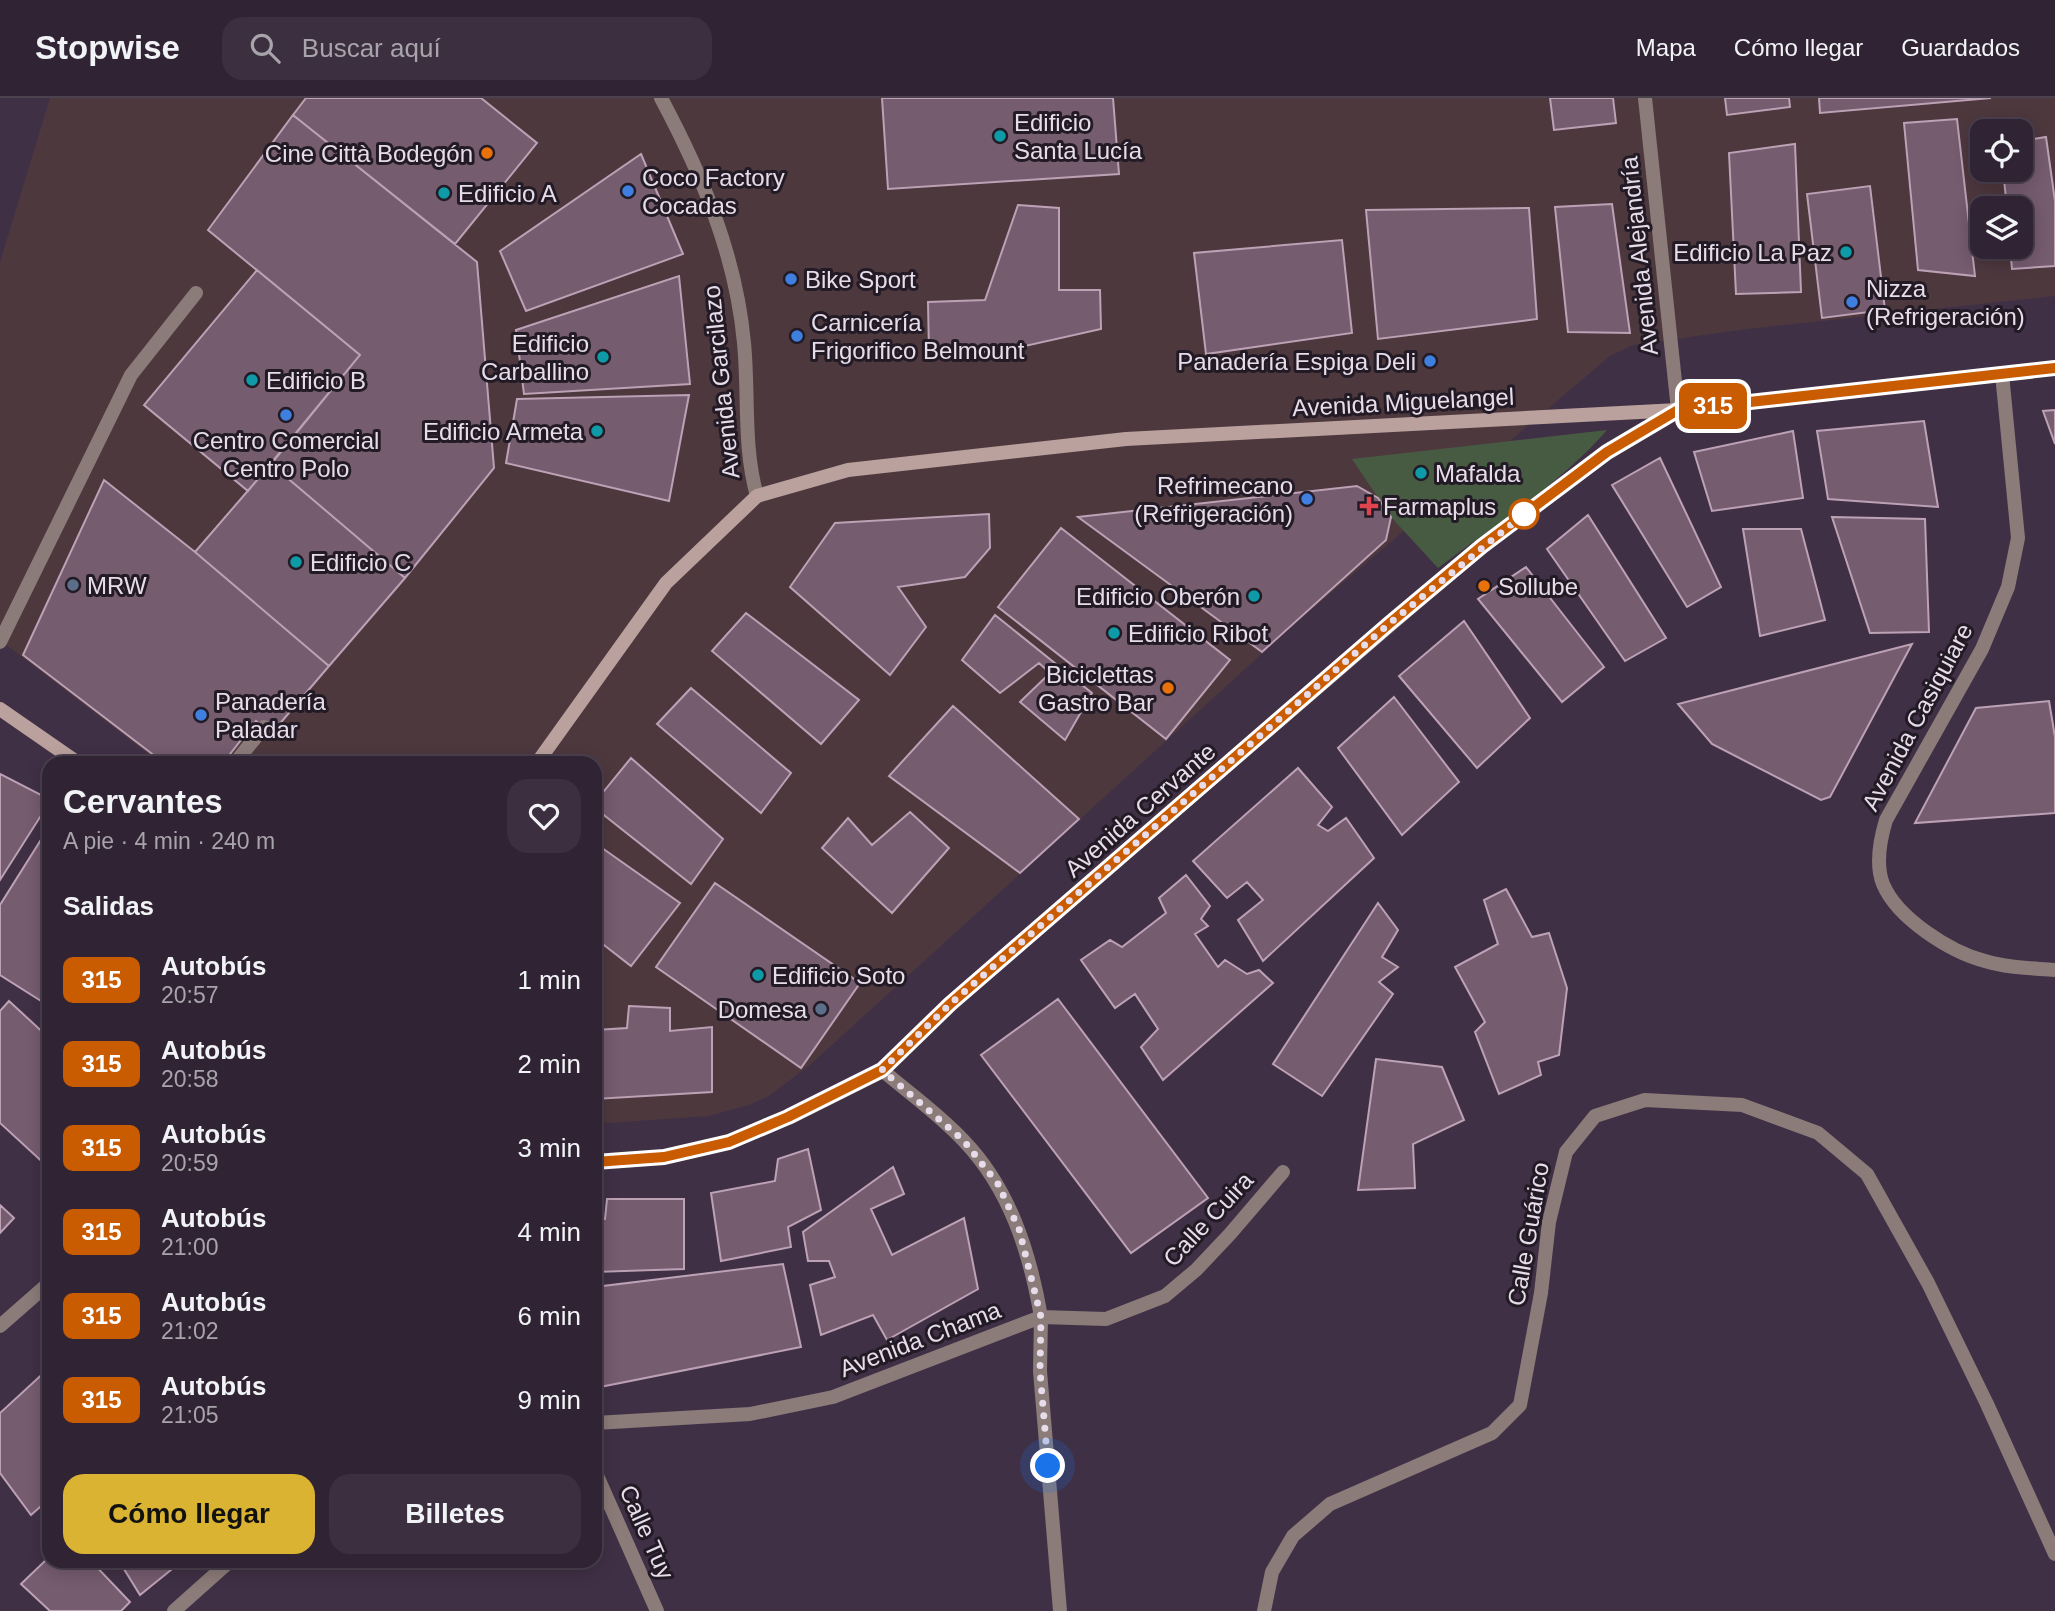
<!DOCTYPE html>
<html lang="es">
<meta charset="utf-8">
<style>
:root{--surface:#302434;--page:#3c3040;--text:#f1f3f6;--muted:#a8a4ac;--line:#4b414f;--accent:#dab333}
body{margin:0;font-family:Arial,sans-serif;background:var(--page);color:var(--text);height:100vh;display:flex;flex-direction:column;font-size:26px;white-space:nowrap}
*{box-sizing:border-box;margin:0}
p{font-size:23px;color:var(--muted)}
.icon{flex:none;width:38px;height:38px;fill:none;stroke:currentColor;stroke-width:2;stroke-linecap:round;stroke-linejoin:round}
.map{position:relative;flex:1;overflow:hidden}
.sheet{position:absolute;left:42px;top:658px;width:560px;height:812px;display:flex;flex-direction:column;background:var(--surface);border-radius:21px;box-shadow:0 4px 18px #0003,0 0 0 2px var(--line)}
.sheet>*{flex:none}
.badge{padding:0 14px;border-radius:10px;font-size:24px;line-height:46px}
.tools{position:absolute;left:1970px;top:21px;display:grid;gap:14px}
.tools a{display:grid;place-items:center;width:63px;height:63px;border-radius:14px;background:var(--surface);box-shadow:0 4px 18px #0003,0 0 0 2px var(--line);font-size:35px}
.you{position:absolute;width:35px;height:35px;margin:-18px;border:5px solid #fff;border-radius:50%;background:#1a73e8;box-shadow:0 0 0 10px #1a73e833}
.map>.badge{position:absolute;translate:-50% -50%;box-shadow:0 0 0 4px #fff}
h2{padding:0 21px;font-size:26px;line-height:63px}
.round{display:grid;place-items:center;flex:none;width:74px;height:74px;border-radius:21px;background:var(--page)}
.overview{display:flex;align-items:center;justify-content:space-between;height:119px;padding:0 21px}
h1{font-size:33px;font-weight:700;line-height:52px}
.button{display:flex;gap:14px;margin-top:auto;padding:14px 21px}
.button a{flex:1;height:80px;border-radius:21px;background:var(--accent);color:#111;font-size:28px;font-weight:700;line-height:80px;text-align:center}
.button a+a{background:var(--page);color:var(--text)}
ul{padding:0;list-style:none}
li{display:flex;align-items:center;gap:21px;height:84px;padding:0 21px}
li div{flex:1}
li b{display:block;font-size:26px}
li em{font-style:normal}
li .badge{min-width:77px;font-weight:700;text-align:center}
header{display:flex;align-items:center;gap:42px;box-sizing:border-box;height:98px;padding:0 35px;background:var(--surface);border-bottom:2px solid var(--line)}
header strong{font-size:33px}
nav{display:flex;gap:38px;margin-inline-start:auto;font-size:24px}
.search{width:490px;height:63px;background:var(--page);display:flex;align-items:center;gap:18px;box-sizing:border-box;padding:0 24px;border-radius:21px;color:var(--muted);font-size:26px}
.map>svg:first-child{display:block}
.commercial{fill:#4d383e;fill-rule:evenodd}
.green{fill:#475b43}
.building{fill:#755c6f;stroke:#bda1b5;stroke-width:2}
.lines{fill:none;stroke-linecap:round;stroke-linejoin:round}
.lane{stroke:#8b7b79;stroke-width:14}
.street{stroke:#8b7b79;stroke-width:14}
.secondary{stroke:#bba19d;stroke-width:14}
.line-casing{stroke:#fff;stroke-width:16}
.line{stroke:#c95b00;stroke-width:10}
.walk{stroke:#e6dcea;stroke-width:7;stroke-dasharray:0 12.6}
.culture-dot{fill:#0f9aa8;stroke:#221b25;stroke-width:2.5}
.food-dot{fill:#e8710a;stroke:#221b25;stroke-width:2.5}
.shop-dot{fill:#3f7fe0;stroke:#221b25;stroke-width:2.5}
.health-dot{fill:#e0444e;stroke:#221b25;stroke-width:2.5}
.stop-dot{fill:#fff;stroke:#c95b00;stroke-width:3.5}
.service-dot{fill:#5c6f8a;stroke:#221b25;stroke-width:2.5}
.labels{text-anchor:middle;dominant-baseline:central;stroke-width:6;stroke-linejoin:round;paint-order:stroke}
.poi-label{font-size:24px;fill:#e6dcea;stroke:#221b25;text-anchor:start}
.street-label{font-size:24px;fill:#e6dcea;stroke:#221b25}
</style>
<header>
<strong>Stopwise</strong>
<div class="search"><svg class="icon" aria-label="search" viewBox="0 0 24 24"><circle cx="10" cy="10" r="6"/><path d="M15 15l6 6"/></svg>Buscar aquí</div>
<nav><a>Mapa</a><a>Cómo llegar</a><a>Guardados</a></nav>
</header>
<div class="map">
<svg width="2055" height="1513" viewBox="0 0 2055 1513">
<rect width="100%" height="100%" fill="#403046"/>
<path class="commercial" d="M50,0H2055V198L1747,231L1633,247L1610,258L1300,521L811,966L769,998L749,1007L708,1018L595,1026V665H160L0,542V164ZM1983,33H2021V72H1983ZM1983,110H2021V149H1983Z"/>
<path class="green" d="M1607,332C1560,386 1495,427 1438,470L1391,419L1352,361Z"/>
<path class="building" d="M306,0H481L537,45L455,146L293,17Z
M882,0H1113L1119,76L888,91Z
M1550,0H1613L1616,25L1554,32Z
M1725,0H1789L1790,9L1727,17Z
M1819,0H1991L1820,15Z
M293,17L477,164L494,370L405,480L271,366L360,257L208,132Z
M1957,21L1975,178L1918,172L1904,25Z
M2046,39L2055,103V168L2012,171L2010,149H2021V110H2007L2003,72H2021V43Z
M1795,46L1801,194L1736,196L1729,55Z
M641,56L683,156L526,213L500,153Z
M1870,88L1885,212L1822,220L1807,96Z
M1612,106L1630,235L1568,234L1555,109Z
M1018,107L1059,110V192H1100L1101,231L1003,253L929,255L928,204L985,202Z
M1529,110L1537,221L1378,241L1366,112Z
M1342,142L1352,235L1206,256L1194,155Z
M257,172L360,257L248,393L144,307Z
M679,178L690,286L524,296L516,232Z
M689,297L669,403L506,365L517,301Z
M2055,312V346L2043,313Z
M1924,323L1938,409L1828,401L1817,333Z
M1793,333L1803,400L1712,413L1694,354Z
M1660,360L1721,489L1687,509L1612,387Z
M271,366L405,480L329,568L195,454Z
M104,382L195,454L329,568L271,636L256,623L223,665H164L23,557Z
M1357,388L1378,400L1391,419L1386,442L1262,554L1078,419Z
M989,416L990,450L965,479L898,489L926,529L890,577L790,489L835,425Z
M1588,417L1666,540L1625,563L1547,451Z
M1832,419L1925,421L1929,534L1870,535Z
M1061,430L1230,562L1166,641L998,509Z
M1743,431H1801L1825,522L1760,538Z
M1526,469L1604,569L1562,604L1478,501Z
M746,515L859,602L821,646L712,553Z
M995,517L1092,595L1065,642L1020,604L1050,575L1039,565L1000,595L962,562Z
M1464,523L1530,620L1477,670L1399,578Z
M1912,546L1830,699L1821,702L1712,646L1678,606Z
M691,590L791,675L761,715L657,626Z
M1394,599L1459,684L1402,737L1338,650Z
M2049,603L2055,639V715L1915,725L1976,610Z
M953,608L1079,721L1020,775L889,678Z
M631,660L723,741L691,786L595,710V704Z
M1298,670L1332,709L1318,727L1328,733L1346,720L1374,760L1263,863L1238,822L1263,802L1247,784L1227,800L1193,763Z
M0,676L49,701V705L0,782Z
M910,714L949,750L892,815L822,750L848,720L872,747Z
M49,729V908L0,877V807Z
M595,745L680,805L631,868L595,840Z
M1186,777L1210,808L1201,821L1208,828L1195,836L1218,869L1225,862L1247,876L1259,872L1273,885L1163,982L1141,949L1158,931L1135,896L1115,910L1081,862L1110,842L1122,849L1166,815L1159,800Z
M715,785L860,885L801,970L656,869Z
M1506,791L1532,839L1549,835L1567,890L1559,957L1538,964L1541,977L1499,996L1475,934L1485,924L1455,869L1498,846L1484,802Z
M1378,805L1398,832L1382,859L1398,869L1379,884L1393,896L1322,998L1273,966Z
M1058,901L1208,1100L1131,1155L981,957Z
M9,903L49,940V1070L0,1025V913Z
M629,908L670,910V933L712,929V994L595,1001V932L627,930Z
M1376,961L1442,969L1464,1022L1413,1046L1415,1090L1358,1092Z
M808,1051L821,1112L788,1129L791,1149L721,1163L711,1095L775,1083L778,1061Z
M893,1069L904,1096L871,1111L892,1157L964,1120L978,1191L887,1242L873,1217L821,1237L810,1187L835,1179L829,1163H808L803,1134Z
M607,1101H684V1171L595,1174V1120L605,1121Z
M0,1107L14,1120L0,1135Z
M783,1166L801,1249L595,1290V1189Z
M49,1270V1401L31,1417L0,1375V1315Z
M49,1459V1463H91L130,1504L121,1513H50L21,1486Z
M119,1463H182L140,1497Z"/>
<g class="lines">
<path class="lane" d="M0,544L131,277L196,195
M235,665L264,629"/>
<path class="street" d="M661,0C702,77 736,157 744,245C749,296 743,349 757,398
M2002,276L2018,440L2008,489L1982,551L1886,722C1880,742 1875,766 1883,786C1897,820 1950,854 1985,863C2008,870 2031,870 2055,872
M595,1064L664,1059L729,1044L788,1019L882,972L950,906L1482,448L1607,354L1678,312L1645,0
M0,1228L49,1185
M595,1325L750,1316L833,1299L1041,1219C1030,1155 1010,1091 964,1043C940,1017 909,995 882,972
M595,1373L657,1513
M174,1513L230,1463
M1060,1513L1040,1273L1041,1219L1106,1221L1165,1198L1196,1172L1230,1136L1283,1074
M1264,1513L1272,1474L1293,1438L1330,1406L1492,1335L1520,1307L1541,1195L1549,1124L1566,1054L1595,1018L1645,1002L1742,1007L1818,1035L1867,1076L1928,1185L1987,1306L2055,1456"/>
<path class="secondary" d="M0,611L78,665
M537,665L666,485L757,398L848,372L1126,341L1678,312L2055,270"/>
</g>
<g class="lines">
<g class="line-casing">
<path id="line" d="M595,1064L664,1059L729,1044L788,1019L882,972L950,906L1390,525L1482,448L1607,354L1678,312L2055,270"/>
</g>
<use href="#line" class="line"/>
<path class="walk" d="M1048,1368L1040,1273L1041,1219L1019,1131L998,1086L964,1043L882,972L950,906L1390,525L1524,416"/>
</g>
<g class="culture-dot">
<circle cx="1000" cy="38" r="7"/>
<circle cx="444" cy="95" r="7"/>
<circle cx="1846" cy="154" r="7"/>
<circle cx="603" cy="259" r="7"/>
<circle cx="252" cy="282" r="7"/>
<circle cx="597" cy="333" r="7"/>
<circle cx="1421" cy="375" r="7"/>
<circle cx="296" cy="464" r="7"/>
<circle cx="1254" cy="498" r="7"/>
<circle cx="1114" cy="535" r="7"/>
<circle cx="758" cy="877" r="7"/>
</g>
<g class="food-dot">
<circle cx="487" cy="55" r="7"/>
<circle cx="1484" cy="488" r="7"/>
<circle cx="1168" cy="590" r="7"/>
</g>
<g class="shop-dot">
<circle cx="628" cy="93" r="7"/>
<circle cx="791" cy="181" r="7"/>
<circle cx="1852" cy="204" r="7"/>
<circle cx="797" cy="238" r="7"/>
<circle cx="1430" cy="263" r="7"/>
<circle cx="286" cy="317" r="7"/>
<circle cx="1307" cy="401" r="7"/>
<circle cx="201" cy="617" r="7"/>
</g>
<path class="health-dot" d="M1365.5 397.5h7v7h7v7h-7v7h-7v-7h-7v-7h7z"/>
<circle class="stop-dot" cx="1524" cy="416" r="14"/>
<g class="service-dot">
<circle cx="73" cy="487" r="7"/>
<circle cx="821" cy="911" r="7"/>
</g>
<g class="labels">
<g class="poi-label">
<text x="1014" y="24">Edificio<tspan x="1014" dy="28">Santa Lucía</tspan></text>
<text x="473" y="55" text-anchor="end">Cine Città Bodegón</text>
<text x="642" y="79">Coco Factory<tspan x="642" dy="28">Cocadas</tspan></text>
<text x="458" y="95">Edificio A</text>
<text x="1832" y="154" text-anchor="end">Edificio La Paz</text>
<text x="805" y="181">Bike Sport</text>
<text x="1866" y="190">Nizza<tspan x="1866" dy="28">(Refrigeración)</tspan></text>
<text x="811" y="224">Carnicería<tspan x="811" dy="28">Frigorifico Belmount</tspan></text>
<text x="589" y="245" text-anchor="end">Edificio<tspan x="589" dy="28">Carballino</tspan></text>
<text x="1416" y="263" text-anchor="end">Panadería Espiga Deli</text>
<text x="266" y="282">Edificio B</text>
<text x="583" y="333" text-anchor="end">Edificio Armeta</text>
<text x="286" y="342" text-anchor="middle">Centro Comercial<tspan x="286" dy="28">Centro Polo</tspan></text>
<text x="1435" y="375">Mafalda</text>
<text x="1293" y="387" text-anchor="end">Refrimecano<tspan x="1293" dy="28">(Refrigeración)</tspan></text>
<text x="1383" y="408">Farmaplus</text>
<text x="310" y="464">Edificio C</text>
<text x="87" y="487">MRW</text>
<text x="1498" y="488">Sollube</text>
<text x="1240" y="498" text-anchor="end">Edificio Oberón</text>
<text x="1128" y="535">Edificio Ribot</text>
<text x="1154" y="576" text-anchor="end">Biciclettas<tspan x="1154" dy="28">Gastro Bar</tspan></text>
<text x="215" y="603">Panadería<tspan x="215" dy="28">Paladar</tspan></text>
<text x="772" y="877">Edificio Soto</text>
<text x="807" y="911" text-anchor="end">Domesa</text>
</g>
<g class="street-label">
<text transform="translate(1639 158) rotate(-96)">Avenida Alejandría</text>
<text transform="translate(721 284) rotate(-96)">Avenida Garcilazo</text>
<text transform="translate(1403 304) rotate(-3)">Avenida Miguelangel</text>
<text transform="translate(1917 619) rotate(-62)">Avenida Casiquiare</text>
<text transform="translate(1140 712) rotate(-41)">Avenida Cervante</text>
<text transform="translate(1208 1121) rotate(-47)">Calle Cuira</text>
<text transform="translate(1528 1136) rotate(-80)">Calle Guárico</text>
<text transform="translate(920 1241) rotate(-21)">Avenida Chama</text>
<text transform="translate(647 1434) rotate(66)">Calle Tuy</text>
</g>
</g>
</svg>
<div class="tools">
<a><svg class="icon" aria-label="locate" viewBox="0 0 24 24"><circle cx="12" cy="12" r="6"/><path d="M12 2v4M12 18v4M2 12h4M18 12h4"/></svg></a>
<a><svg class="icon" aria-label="layers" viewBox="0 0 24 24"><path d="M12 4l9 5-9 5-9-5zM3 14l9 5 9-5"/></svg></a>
</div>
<div class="you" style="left:1048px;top:1368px"></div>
<b class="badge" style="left:1713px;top:308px;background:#c95b00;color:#fff">315</b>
<section class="sheet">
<div class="overview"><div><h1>Cervantes</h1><p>A pie · 4 min · 240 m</p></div><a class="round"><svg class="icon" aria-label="heart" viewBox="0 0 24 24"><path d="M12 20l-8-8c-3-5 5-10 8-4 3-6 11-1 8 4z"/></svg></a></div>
<h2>Salidas</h2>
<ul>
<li><span class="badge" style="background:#c95b00;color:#fff">315</span><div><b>Autobús</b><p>20:57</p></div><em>1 min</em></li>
<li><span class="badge" style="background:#c95b00;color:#fff">315</span><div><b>Autobús</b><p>20:58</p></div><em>2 min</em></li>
<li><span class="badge" style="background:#c95b00;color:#fff">315</span><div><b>Autobús</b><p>20:59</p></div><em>3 min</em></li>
<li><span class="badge" style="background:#c95b00;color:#fff">315</span><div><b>Autobús</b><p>21:00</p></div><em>4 min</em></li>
<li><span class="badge" style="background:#c95b00;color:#fff">315</span><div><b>Autobús</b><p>21:02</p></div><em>6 min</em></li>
<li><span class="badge" style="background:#c95b00;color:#fff">315</span><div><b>Autobús</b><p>21:05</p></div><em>9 min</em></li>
</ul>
<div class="button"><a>Cómo llegar</a><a>Billetes</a></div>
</section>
</div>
